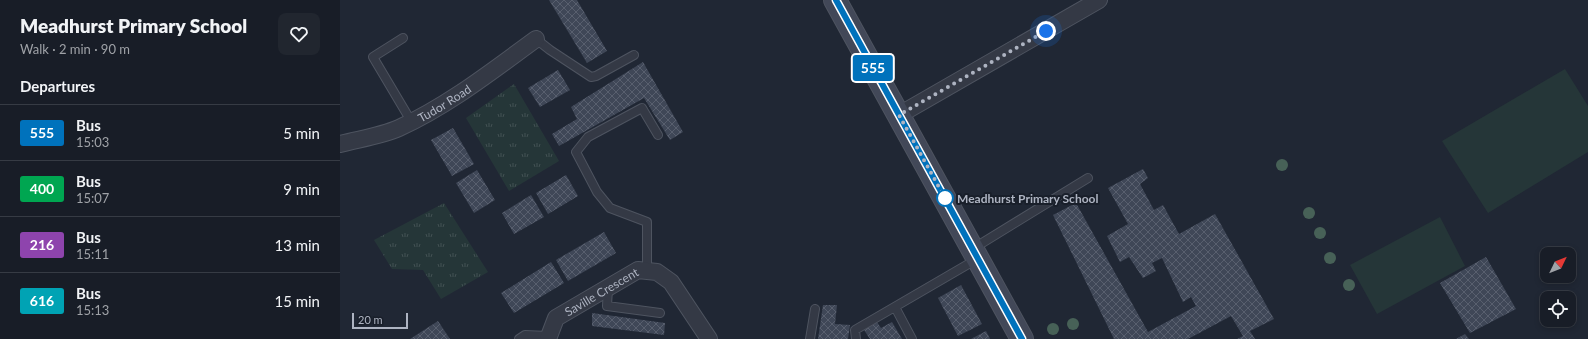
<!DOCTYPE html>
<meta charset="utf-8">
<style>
:root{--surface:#181d27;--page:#21262f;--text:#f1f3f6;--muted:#9fa2a7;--line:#363b44}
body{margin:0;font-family:Lato,sans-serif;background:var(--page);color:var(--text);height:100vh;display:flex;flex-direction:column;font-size:15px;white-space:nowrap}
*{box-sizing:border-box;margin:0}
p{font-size:13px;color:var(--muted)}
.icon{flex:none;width:22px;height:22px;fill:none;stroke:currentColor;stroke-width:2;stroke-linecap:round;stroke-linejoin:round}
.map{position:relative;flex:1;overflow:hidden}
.details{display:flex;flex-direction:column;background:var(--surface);width:340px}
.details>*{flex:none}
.badge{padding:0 8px;border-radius:3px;font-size:14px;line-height:26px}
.needle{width:26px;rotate:47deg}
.buttons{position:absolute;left:1200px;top:247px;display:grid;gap:8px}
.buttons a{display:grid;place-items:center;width:36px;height:36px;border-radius:8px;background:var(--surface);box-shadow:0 2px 6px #0003,0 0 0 1px var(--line);font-size:20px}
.scale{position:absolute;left:12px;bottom:10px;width:56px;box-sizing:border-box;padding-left:4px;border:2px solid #aeb4c2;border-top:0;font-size:11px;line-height:14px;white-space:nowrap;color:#aeb4c2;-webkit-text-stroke:3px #191f2a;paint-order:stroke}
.you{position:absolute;width:20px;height:20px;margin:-10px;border:3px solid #fff;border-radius:50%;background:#1a73e8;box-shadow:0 0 0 6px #1a73e833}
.map>.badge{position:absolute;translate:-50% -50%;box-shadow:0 0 0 2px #fff}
h2{padding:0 20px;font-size:15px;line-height:36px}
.round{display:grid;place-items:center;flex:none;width:42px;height:42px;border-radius:8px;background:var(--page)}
.head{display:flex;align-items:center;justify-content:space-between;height:68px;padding:0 20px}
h1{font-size:19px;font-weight:800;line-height:30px}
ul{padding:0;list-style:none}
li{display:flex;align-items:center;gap:12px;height:56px;padding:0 20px;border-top:1px solid var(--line)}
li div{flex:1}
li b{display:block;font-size:15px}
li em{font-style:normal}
li .badge{min-width:44px;font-weight:700;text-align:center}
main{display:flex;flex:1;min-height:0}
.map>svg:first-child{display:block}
.grass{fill:url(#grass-tufts)}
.garden{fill:#253638}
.building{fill:url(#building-cross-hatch)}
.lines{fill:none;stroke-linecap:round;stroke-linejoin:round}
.lane-casing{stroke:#4e5460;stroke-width:10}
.street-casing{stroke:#4e5460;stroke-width:18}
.secondary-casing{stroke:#4e5460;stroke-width:24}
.lane{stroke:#343945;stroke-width:8}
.street{stroke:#343945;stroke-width:16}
.secondary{stroke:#424858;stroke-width:22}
.tree{fill:#476157}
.line-casing{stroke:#fff;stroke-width:9}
.line{stroke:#0072bc;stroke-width:6}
.walk{stroke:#aeb4c2;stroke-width:4;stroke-dasharray:0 7.2}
.stop-dot{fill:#fff;stroke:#0072bc;stroke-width:2}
.labels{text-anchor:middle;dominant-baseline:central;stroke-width:4;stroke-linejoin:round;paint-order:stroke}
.street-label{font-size:12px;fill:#aeb4c2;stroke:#191f2a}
.stop-label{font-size:12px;font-weight:bold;fill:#aeb4c2;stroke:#191f2a;text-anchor:start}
</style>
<main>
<section class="details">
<div class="head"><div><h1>Meadhurst Primary School</h1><p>Walk · 2 min · 90 m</p></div><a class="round"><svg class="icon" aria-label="heart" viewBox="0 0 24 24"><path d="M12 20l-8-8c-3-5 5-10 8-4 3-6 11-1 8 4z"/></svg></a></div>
<h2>Departures</h2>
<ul>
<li><span class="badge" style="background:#0072bc;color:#fff">555</span><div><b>Bus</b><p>15:03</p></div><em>5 min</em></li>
<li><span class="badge" style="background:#00a651;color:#fff">400</span><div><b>Bus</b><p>15:07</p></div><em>9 min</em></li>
<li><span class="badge" style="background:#8e44ad;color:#fff">216</span><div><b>Bus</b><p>15:11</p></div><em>13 min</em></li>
<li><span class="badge" style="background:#00a3b4;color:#fff">616</span><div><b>Bus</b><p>15:13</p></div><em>15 min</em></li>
</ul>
</section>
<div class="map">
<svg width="1248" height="339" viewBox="0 0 1248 339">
<defs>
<pattern id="grass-tufts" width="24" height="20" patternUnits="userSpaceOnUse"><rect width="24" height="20" fill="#253638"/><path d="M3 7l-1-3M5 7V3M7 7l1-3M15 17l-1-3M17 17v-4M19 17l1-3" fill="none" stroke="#425153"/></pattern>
<pattern id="building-cross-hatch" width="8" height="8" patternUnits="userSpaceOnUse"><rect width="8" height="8" fill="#3f4757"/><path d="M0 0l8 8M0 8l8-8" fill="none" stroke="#585f6e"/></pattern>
</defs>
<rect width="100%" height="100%" fill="#202734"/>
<path class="grass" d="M174,84L219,161L169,191L126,118Z
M104,203L148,272L101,299L83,270L52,269L34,240Z"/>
<path class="garden" d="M1225,69L1248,106V152L1148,213L1102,141Z
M1100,217L1125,266L1037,314L1010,265Z"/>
<path class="building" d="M209,0H237L267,51L247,63Z
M303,62L343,132L330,140L304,98L219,146L212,134L237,119L231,107Z
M218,70L230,90L200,107L188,88Z
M113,128L134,164L112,176L91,140Z
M803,169L808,178L800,184L814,210L823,205L839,234L875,214L934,319L910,331L915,339H897L903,336L891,316L848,339H774L713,215L736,203L808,332L856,306L851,297L843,302L822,258L812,263L816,271L803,278L789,257L780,262L767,236L788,224L768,188Z
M137,170L155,200L134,213L116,183Z
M226,175L238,196L208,214L196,193Z
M191,195L204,217L174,234L162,213Z
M264,232L276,253L228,281L216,260Z
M1146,257L1176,309L1130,333L1100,283Z
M211,262L224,283L174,313L161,293Z
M621,285L642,324L618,336L598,298Z
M483,305H497L495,324L510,325L508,339H478Z
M252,313L325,323L324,335L252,326Z
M98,321L110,339H70Z
M537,322L541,328L552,322L562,339H530L524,330Z
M646,331L650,339H631Z
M1125,334L1129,339H1116Z"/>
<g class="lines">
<g class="lane-casing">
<path id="lane" d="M63,38L33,57L71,121
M196,39L210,50L251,77L256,76L294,55
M634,248L748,178
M307,271V222L270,208L257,192L236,152L248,137L302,108L318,135
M268,288L267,306L320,313
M555,307L572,339
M179,339L185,335L208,336
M470,339L475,309
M516,339L515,330L637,259"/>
</g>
<g class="street-casing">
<g id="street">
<path d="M559,115L759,0"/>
<path id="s1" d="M0,144C19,139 41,136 59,128C109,105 152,71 196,39"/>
<path id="s2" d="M208,339L216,318L298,270L317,272L331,282L369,339"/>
</g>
</g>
<g class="secondary-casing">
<path id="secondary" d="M495,0L682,339"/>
</g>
<use href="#lane" class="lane"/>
<use href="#street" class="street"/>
<use href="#secondary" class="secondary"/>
</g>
<g class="tree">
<circle cx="942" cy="165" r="6"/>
<circle cx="969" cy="213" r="6"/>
<circle cx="980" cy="233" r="6"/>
<circle cx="990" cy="258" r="6"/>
<circle cx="1009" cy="285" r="6"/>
<circle cx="733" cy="324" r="6"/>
<circle cx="713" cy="329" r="6"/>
</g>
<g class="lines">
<g class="line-casing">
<path id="line" d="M496,0L682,339"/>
</g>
<use href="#line" class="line"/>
<path class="walk" d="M605,198L559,115L706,31"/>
</g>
<circle class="stop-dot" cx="605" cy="198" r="8"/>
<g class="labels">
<g class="street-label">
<text stroke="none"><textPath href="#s1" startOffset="113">Tudor Road</textPath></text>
<text stroke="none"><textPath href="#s2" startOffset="75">Saville Crescent</textPath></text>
</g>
<g class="stop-label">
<text x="617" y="198">Meadhurst Primary School</text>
</g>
</g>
</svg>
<div class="buttons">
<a><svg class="needle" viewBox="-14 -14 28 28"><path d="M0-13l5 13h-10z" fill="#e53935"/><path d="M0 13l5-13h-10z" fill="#9fa2a7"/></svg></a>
<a><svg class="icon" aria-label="locate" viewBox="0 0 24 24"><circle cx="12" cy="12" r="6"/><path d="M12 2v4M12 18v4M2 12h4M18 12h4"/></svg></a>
</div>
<div class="scale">20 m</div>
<div class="you" style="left:706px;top:31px"></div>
<b class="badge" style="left:533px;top:68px;background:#0072bc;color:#fff">555</b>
</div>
</main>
